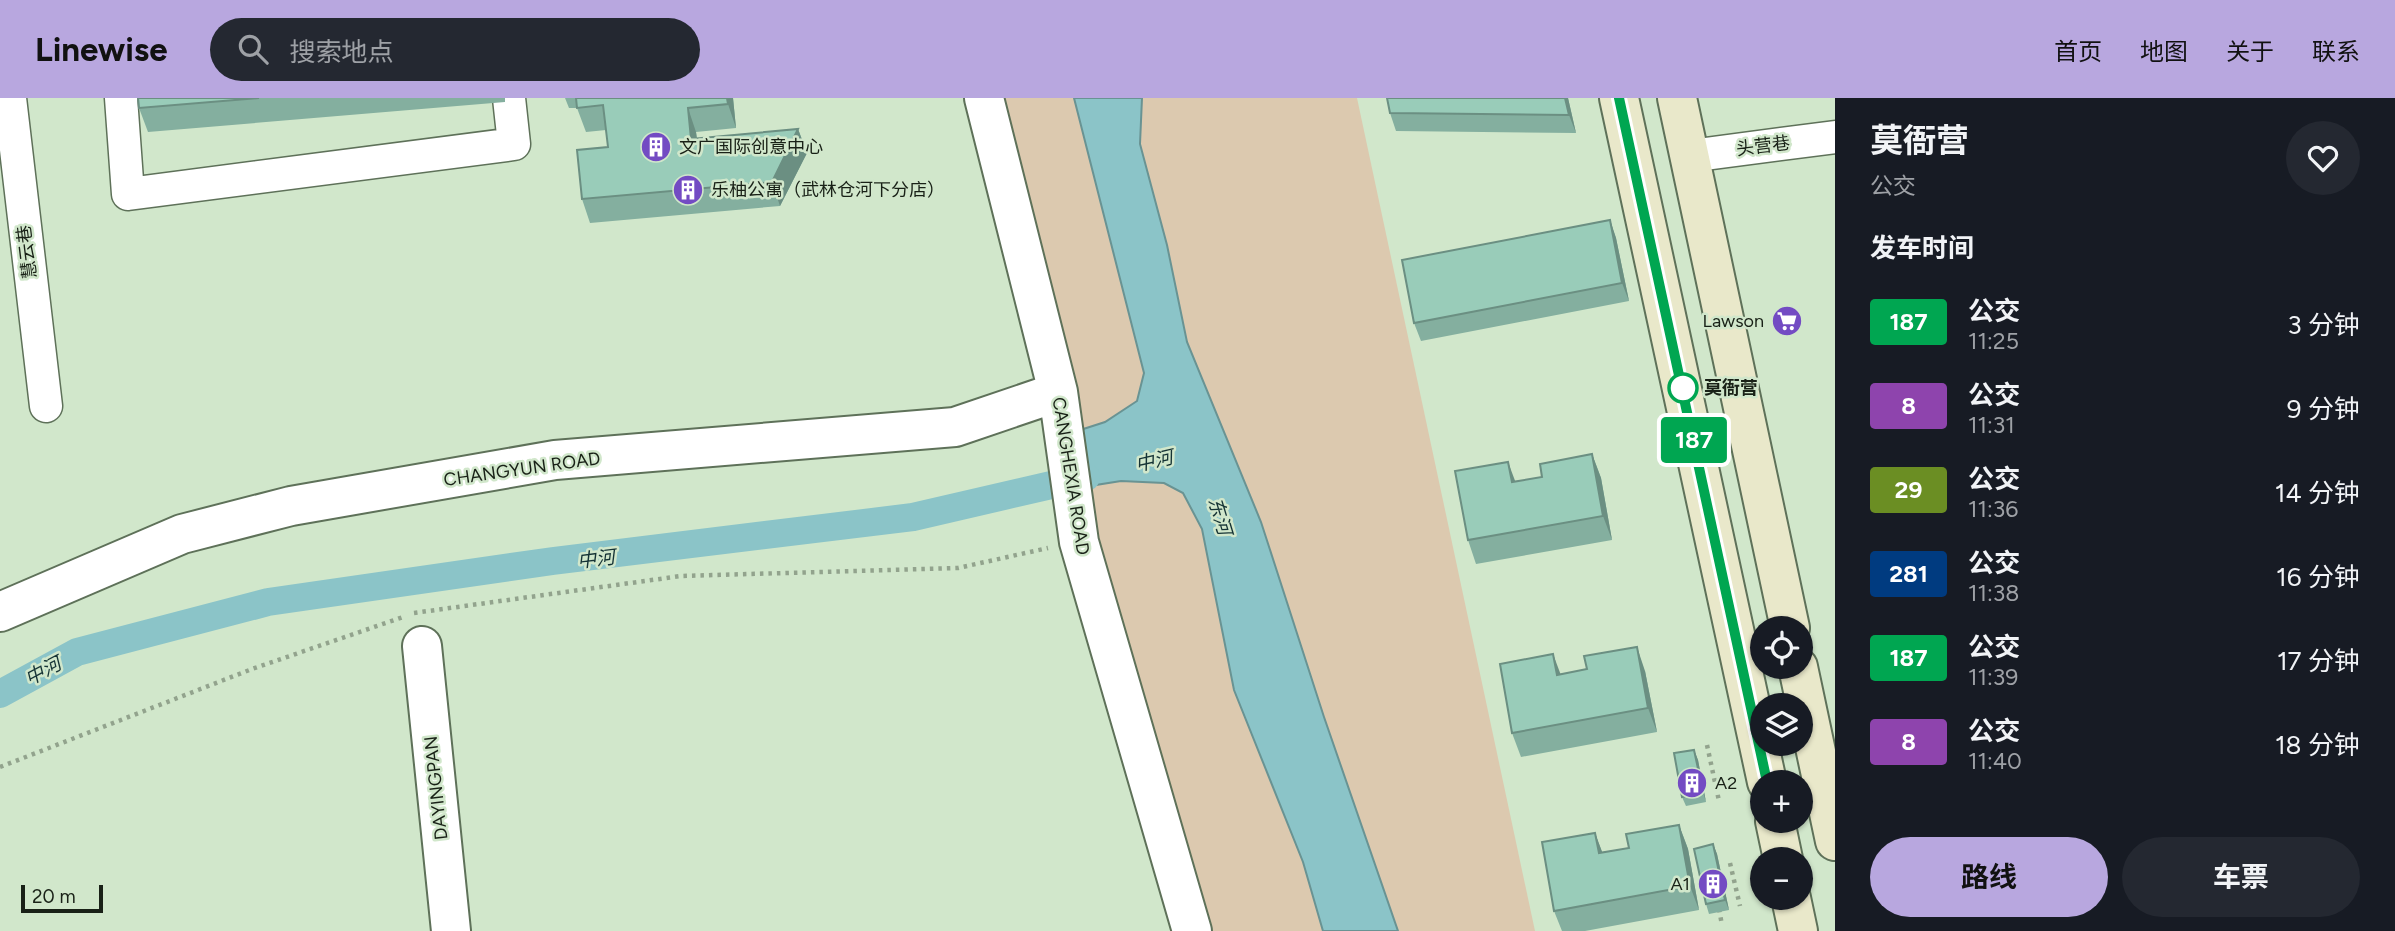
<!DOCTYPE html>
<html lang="zh">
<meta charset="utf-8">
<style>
:root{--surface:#171b24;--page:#242831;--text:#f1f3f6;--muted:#9ea1a6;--accent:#b8a7df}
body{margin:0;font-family:Figtree,"Noto Sans SC",sans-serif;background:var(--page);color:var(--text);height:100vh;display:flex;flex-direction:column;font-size:26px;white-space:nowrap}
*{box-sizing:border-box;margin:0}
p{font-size:23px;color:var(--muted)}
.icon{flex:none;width:38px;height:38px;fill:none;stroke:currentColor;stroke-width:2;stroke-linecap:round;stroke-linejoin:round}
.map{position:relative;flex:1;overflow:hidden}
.panel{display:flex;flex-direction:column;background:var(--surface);width:560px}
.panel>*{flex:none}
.badge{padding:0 14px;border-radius:5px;font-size:24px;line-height:46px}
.buttons{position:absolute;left:1750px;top:518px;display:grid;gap:14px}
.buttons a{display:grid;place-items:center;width:63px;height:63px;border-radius:50%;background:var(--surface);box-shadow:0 2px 5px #0004;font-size:35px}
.scale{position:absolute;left:21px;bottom:18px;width:82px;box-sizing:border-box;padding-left:7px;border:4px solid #192117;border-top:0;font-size:19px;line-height:24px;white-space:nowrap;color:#192117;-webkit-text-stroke:5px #d1e7cb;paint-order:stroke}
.map>.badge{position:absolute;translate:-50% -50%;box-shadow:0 0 0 4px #fff}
h2{padding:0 35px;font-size:26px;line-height:63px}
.round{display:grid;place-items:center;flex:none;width:74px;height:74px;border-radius:37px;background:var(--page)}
.overview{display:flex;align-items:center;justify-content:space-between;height:119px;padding:0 35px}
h1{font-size:33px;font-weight:700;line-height:52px}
.button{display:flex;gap:14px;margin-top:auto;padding:14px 35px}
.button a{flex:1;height:80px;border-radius:42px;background:var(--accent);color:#111;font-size:28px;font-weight:700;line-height:80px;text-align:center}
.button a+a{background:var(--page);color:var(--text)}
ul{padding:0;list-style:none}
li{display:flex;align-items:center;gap:21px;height:84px;padding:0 35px}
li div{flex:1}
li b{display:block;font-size:26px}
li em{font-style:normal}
li .badge{min-width:77px;font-weight:700;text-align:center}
header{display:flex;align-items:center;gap:42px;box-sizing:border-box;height:98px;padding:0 35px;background:var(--accent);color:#111}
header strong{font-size:33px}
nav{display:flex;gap:38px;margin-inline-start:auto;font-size:24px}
.search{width:490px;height:63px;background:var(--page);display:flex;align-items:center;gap:18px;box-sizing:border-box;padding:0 24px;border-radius:38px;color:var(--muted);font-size:26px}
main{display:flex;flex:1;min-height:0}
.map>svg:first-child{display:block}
.green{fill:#dcc9af}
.water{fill:#8bc4c8;stroke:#699393;stroke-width:2}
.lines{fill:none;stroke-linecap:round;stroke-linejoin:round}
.canal{stroke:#8bc4c8;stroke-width:28}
.minor-casing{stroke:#5e7159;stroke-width:35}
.tertiary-casing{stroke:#5e7159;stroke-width:42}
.secondary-casing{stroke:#5e7159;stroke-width:42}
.path{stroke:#92a38d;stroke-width:4.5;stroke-dasharray:3.5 5;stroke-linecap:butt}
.minor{stroke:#fff;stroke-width:32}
.tertiary{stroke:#fff;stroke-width:38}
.secondary{stroke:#e9e8ca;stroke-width:38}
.wall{fill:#84af9f}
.shaded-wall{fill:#6b8f82}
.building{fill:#99ccb9;stroke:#6b8f82;stroke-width:2}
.line-casing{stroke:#fff;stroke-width:16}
.line{stroke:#00a651;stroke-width:10}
.stop-dot{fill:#fff;stroke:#00a651;stroke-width:3.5}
.labels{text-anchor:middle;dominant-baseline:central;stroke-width:5;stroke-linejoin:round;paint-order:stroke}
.street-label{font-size:18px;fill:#192117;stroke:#d1e7cb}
.poi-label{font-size:18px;fill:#192117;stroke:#d1e7cb;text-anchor:start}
.stop-label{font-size:18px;font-weight:bold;fill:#192117;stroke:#d1e7cb;text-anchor:start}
.water-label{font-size:19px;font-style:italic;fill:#153335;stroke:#d1e7cb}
</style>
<header>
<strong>Linewise</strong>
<div class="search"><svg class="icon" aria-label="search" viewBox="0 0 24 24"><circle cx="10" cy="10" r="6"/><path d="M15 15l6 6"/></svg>搜索地点</div>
<nav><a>首页</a><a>地图</a><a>关于</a><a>联系</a></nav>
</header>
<main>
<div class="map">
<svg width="1835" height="833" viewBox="0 0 1835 833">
<rect width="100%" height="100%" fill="#d1e7cb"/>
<path class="green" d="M984,0H1357L1535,833H1192Z"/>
<path class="water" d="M1074,0H1142L1140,46L1167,147L1187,244L1261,424L1324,619L1398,833H1323L1303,764L1234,592L1202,431L1183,395L1164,385L1121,383L1083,389L1074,334L1105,324L1137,303L1144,275Z"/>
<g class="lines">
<path class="canal" d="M0,596L77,554L268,504L553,463L913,419L1086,379"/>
<g class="minor-casing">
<path id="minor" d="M10,0L46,308
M121,0L128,96L514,46L509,0
M1690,58L1835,39"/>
</g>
<g class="tertiary-casing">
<path id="tertiary" d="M984,0L1058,294L1079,444L1192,833
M0,514L182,436L291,408L555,362L955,329L1058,294
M422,548L451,833"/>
</g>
<g class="secondary-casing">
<path id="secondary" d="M1619,0L1767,684
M1677,0L1790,530
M1798,569L1835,743
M1775,723L1783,761
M1791,800L1798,833"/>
</g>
<path class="path" d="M414,515L681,478L958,470L1048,450
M1707,647L1719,703
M0,669L252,571L406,518
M1730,765L1740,808
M1719,811L1722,827"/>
<use href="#minor" class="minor"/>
<use href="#tertiary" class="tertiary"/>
<use href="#secondary" class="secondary"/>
</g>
<path class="wall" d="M138,0H505V4L148,34L139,10Z
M565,0H733L736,30L696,34L697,41L798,31L807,55L780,108L590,125L582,101L608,49L606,32L586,34L577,10H569Z
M1568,0L1576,35L1396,33L1390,15Z
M1610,122L1616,140L1629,203L1421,243L1414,225Z
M1592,356L1601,380L1612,442L1476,466L1468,442L1516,384L1542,379Z
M1645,573L1657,634L1521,659L1512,635L1560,576Z
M1694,652L1698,662L1706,704L1686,708L1682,699Z
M1679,727L1688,751L1699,812L1585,833H1562L1554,813L1595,735L1602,754L1629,750Z
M1713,746L1717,756L1729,812L1709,816L1706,806Z"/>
<path class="shaded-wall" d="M727,0H733L736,30L728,6Z
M1565,0H1568L1576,35L1569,17Z
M688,10L696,34L700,65L691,41Z
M798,31L807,55L780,108L772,84Z
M1610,122L1616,140L1629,203L1622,185Z
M1592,356L1601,380L1612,442L1603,418Z
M1508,364L1517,388L1512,384Z
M1637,549L1645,573L1657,634L1648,610Z
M1553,556L1562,580L1557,577Z
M1694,652L1698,662L1706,704L1703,694Z
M1679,727L1688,751L1699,812L1690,788Z
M1595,735L1604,759L1599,755Z
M1713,746L1717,756L1729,812L1725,802Z"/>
<path class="building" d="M138,0H259L139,10Z
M576,0H727L728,6L688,10L691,41L798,31L772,84L582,101L577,52L608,49L603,7L577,10Z
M1387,0H1565L1569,17L1390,15Z
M1610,122L1622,185L1414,225L1402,162Z
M1592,356L1603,418L1468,442L1455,373L1508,364L1512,384L1542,379L1540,366Z
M1637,549L1648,610L1512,635L1500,566L1553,556L1557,577L1587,571L1584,558Z
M1694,652L1703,694L1682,699L1674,655Z
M1679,727L1690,788L1554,813L1542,744L1595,735L1599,755L1629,750L1626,736Z
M1713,746L1725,802L1706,806L1694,751Z"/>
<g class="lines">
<g class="line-casing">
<path id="line" d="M1619,0L1767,684"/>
</g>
<use href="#line" class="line"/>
</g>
<defs>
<g id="building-disc" transform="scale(1.575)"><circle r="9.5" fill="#734bc3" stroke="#d1e7cb"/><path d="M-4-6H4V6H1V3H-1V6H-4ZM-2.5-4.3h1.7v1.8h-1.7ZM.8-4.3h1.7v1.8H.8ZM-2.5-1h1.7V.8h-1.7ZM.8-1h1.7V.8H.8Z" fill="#fff"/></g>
<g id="supermarket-disc" transform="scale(1.575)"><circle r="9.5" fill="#734bc3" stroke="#d1e7cb"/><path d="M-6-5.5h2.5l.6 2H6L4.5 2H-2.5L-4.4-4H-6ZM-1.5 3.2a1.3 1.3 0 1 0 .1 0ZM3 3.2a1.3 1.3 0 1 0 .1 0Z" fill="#fff"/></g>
</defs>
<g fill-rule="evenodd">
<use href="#building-disc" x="656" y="49"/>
<use href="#building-disc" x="688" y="92"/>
<use href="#supermarket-disc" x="1787" y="223"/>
<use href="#building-disc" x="1692" y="685"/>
<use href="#building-disc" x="1713" y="786"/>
</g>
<circle class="stop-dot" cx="1683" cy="290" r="14"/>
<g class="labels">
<g class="street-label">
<text transform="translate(1763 48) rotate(-7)">头营巷</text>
<text transform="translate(27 154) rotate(-97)">慧云巷</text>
<text transform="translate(522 371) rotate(-8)">CHANGYUN ROAD</text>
<text transform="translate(1071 378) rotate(81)">CANGHEXIA ROAD</text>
<text transform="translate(436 690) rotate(-96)">DAYINGPAN</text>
</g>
<g class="poi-label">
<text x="679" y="49">文广国际创意中心</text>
<text x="711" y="92">乐柚公寓（武林仓河下分店）</text>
<text x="1764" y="223" text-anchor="end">Lawson</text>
<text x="1715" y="685">A2</text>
<text x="1690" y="786" text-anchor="end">A1</text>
</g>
<g class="stop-label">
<text x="1704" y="290">莫衙营</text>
</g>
<g class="water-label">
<text transform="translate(1154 363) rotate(-13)">中河</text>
<text transform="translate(1220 418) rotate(73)">东河</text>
<text transform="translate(596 461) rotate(-7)">中河</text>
<text transform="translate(43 573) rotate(-28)">中河</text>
</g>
</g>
</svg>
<div class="buttons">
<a><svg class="icon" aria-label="locate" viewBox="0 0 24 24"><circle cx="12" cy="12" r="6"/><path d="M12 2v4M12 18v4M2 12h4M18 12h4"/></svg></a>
<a><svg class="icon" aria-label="layers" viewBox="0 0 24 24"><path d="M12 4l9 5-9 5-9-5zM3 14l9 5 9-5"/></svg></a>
<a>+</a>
<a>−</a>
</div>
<div class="scale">20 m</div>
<b class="badge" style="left:1694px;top:342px;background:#00a651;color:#fff">187</b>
</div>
<section class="panel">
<div class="overview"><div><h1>莫衙营</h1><p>公交</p></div><a class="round"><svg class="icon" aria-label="heart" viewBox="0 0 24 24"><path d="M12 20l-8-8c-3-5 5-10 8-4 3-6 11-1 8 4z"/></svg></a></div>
<h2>发车时间</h2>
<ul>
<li><span class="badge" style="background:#00a651;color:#fff">187</span><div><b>公交</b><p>11:25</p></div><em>3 分钟</em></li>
<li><span class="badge" style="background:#8e44ad;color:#fff">8</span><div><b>公交</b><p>11:31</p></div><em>9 分钟</em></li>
<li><span class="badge" style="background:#6b8e23;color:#fff">29</span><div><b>公交</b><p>11:36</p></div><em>14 分钟</em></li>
<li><span class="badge" style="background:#003b80;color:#fff">281</span><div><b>公交</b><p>11:38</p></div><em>16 分钟</em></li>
<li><span class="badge" style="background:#00a651;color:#fff">187</span><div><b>公交</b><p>11:39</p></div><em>17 分钟</em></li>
<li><span class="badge" style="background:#8e44ad;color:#fff">8</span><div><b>公交</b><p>11:40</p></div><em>18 分钟</em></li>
</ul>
<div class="button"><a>路线</a><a>车票</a></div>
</section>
</main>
